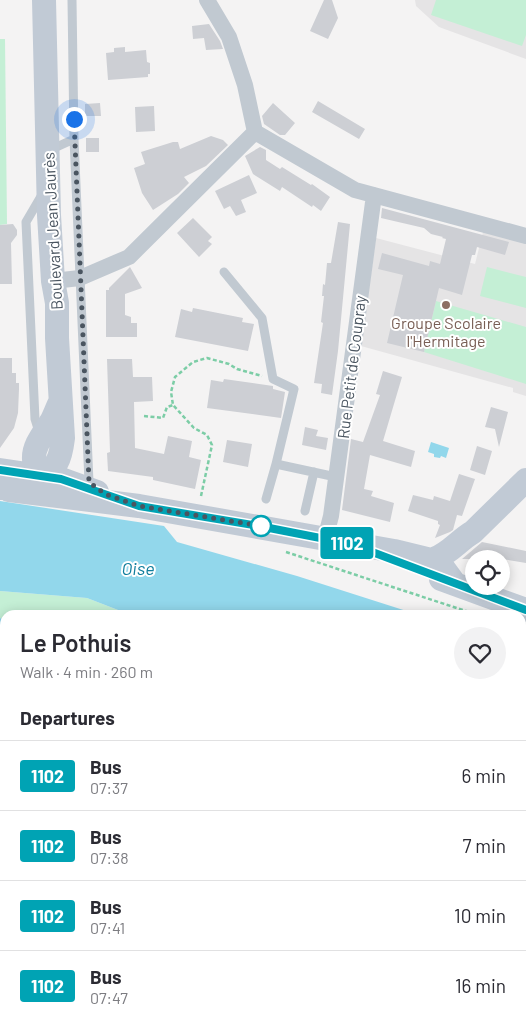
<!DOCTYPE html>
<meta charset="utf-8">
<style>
:root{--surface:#fff;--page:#f2f2f3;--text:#2b2b33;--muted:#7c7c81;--line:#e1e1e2}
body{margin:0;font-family:Barlow,sans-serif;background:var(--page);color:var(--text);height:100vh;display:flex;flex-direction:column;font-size:19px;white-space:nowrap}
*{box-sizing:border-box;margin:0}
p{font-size:16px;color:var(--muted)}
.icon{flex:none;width:28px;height:28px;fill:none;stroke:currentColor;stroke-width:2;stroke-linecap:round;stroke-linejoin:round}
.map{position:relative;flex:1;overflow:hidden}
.side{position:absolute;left:0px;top:610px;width:526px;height:421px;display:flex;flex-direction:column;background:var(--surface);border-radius:15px 15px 0 0;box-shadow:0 2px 12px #0003}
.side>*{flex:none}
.badge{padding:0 10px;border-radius:4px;font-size:18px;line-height:32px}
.controls{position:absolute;left:465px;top:550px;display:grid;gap:10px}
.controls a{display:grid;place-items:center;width:45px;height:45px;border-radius:50%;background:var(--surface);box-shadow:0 2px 12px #0003;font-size:25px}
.you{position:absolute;width:25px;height:25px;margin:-12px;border:4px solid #fff;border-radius:50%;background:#1a73e8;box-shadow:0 0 0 8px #1a73e833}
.map>.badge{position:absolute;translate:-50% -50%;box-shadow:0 0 0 2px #fff}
h2{padding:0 20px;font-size:19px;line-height:45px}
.round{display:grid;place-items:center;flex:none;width:52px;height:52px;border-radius:26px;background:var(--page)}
.summary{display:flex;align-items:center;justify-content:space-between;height:85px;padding:0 20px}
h1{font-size:24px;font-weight:600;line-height:38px}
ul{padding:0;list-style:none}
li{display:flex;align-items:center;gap:15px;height:70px;padding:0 20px;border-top:1px solid var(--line)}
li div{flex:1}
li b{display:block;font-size:19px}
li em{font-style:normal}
li .badge{min-width:55px;font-weight:700;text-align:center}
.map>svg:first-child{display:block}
.education{fill:#e5e4e5}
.green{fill:#c4efd5}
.water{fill:#92d7eb}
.building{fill:#cdcfd4}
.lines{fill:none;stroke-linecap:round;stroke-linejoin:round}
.path{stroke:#7ccda6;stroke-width:2.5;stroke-dasharray:4 2.5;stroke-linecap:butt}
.service{stroke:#c1c9d1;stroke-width:9}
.minor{stroke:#c1c9d1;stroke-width:16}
.secondary{stroke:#c1cad5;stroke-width:24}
.primary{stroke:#b3c1d0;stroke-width:26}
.line-casing{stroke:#fff;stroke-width:11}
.line{stroke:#00a3b4;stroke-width:8}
.walk{stroke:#4a5560;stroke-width:5;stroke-dasharray:0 9}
.education-dot{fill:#8d6e63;stroke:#fff;stroke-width:2}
.stop-dot{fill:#fff;stroke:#00a3b4;stroke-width:2.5}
.labels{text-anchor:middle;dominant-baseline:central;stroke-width:4;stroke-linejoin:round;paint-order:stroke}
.street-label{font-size:16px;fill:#4a5560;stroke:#fff}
.education-label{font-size:16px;fill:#785e54;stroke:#fff}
.water-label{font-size:18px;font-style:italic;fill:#107e9d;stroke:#fff}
</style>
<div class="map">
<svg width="526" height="1031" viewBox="0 0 526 1031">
<rect width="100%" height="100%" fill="#f4f3f3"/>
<path class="education" d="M415,0H526V59L439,27L416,6Z
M483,232L526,243V396L513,392V388L361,346L376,238L475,264Z"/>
<path class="green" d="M436,0H526V35L522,46L431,15Z
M0,39H5L7,224L0,225Z
M487,267L526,277V308L480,296Z
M436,301L526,327V384L424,352Z
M0,591L87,598L131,615H5V620L0,618Z
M521,751L526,752V800L521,798Z
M521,995L526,997V1031H389L390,1026H521Z"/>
<path class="water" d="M431,442L449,448L446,458L441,456L440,458L434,457V454L428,452Z
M0,501L164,526L177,542L297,576L419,615H131L87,598L0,591Z
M0,618L5,620V735L0,734Z
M521,648L526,649V752L521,751Z
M521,798L526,800V933L521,931Z"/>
<path class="building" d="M324,0H332L338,18L328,39L310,31Z
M209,24L220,41L223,49L206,50L204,38L193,39L192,26Z
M125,47V52L146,50L147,62L150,63V74H148V77L108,80L106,53L114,52V48Z
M318,101L365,129L359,139L312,112Z
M100,103L101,116H85V104Z
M273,103L295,123L285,135H280L264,124L262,116Z
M154,106L155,131L136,132L135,107Z
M211,136L223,140L228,145L206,166L184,177L189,183L178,194L153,210L142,193L134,168L145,164L141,152L173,142H178L180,149Z
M86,138H99V152H86Z
M260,147L266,150V160L280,169L282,167L311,185L312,184L330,197L321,211L313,205L312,207L282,187L280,191L253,174L245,156Z
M249,175L257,193L241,200L246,212L236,216L230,206L224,209L215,191Z
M382,208L509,242L505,255L477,247L475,255H472L462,295L439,288L424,352L387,343L403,275L378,269L382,253L429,266L430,261L440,264L446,239L442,238L443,237L431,234L424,228L381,218Z
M193,218L212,237L208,241L212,244L199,257L177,233Z
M338,222L350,224L338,351L332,395L321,393L322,384L314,383L323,323L321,322L324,296H322L323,284L325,285L327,263H331Z
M13,224L17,230V235L11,243L12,284H0V225Z
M130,267L142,288L125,294V315L131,317V323H137V337H106V290H109V288Z
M193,308L243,318L242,322L254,324L248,351L175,337L181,309L192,312Z
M0,358H12V373H16V383H19V389L18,413L14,428L0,448Z
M107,359H132L133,377H152L153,401L134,402L135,448L164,454L168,436L192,441L189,457L201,460L195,489L153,480V477L108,471L107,453L110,452Z
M383,371L402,377L383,441L415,451L411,467L370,455L364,489L373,491L371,496L394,503L390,522L342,510L351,439L363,442L380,395L376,394Z
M224,379L273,386V389L285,392L281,418L207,408L211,380L223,382Z
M491,407L508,412L499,447L495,429L485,427Z
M305,427L318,430L316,436L328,438L326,450L302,445Z
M227,440L252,444L248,467L223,462Z
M477,446L492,451L485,475L470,470Z
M459,474L475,479L462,516L457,515L453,530L450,532L435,538L440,525L438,524V521L408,511L413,495L433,500L434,496L450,501Z
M482,542L526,551V563L502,559H462Z"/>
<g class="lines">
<path class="path" d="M144,416L163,418L167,407L173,405
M201,496L212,445L207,435L194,428L173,405L171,392L175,377L193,362L207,358L229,364L237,369L262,376
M286,552L478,615
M0,738L5,740
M521,960L526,962"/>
<path class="service" d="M72,0L74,139L89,482
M50,150L74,139
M224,272L262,318L273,379L294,389L276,464L336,477
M40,435L35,419L26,222L43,193
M266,499L276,464
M305,511L314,472"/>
<path class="minor" d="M207,0L229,37L245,85L255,132
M53,281L80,278L129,257L255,132L355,190L526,236
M325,539L331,516L374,195
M0,768L5,770
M23,1031L25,1026
M244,1031L245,1026"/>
<path class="secondary" d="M0,470L61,479L97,492
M0,488C19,484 46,481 57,462C61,455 62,446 63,438L57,338V303L53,281L49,215L44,0
M48,488C43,480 35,469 34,459C33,445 45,432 52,420C55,414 57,408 60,402
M9,490L139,506L394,551L439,562L455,584
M434,559C449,554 459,540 473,532L526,480
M441,579L526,610"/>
<path class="primary" d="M0,1030L3,1031"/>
</g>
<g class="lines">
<g class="line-casing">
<path id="line" d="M0,470L61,479L139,506L259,526L351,544L526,610"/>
</g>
<use href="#line" class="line"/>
<path class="walk" d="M74,119L89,482L105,494L139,506L261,526"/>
</g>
<circle class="education-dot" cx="446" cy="305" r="5"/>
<circle class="stop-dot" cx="261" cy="526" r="10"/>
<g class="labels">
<g class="street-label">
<text transform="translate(52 231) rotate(-93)">Boulevard Jean Jaurès</text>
<text transform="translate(351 367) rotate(-83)">Rue Petit de Coupray</text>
</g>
<g class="education-label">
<text x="446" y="322">Groupe Scolaire<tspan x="446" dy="18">l'Hermitage</tspan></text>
</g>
<g class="water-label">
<text x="138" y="568">Oise</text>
</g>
</g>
</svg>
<div class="controls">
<a><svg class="icon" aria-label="locate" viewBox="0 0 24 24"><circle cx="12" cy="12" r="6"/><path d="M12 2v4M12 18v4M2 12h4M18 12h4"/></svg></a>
</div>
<div class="you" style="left:74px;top:119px"></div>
<b class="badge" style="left:347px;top:543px;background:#00a3b4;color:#fff">1102</b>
<section class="side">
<div class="summary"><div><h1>Le Pothuis</h1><p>Walk · 4 min · 260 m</p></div><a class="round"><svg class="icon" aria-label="heart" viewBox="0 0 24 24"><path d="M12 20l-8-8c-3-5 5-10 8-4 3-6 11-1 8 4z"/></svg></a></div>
<h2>Departures</h2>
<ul>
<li><span class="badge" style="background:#00a3b4;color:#fff">1102</span><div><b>Bus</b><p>07:37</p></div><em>6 min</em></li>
<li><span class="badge" style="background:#00a3b4;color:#fff">1102</span><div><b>Bus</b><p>07:38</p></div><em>7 min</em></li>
<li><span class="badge" style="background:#00a3b4;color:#fff">1102</span><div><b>Bus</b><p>07:41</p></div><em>10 min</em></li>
<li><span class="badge" style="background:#00a3b4;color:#fff">1102</span><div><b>Bus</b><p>07:47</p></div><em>16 min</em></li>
</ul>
</section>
</div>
